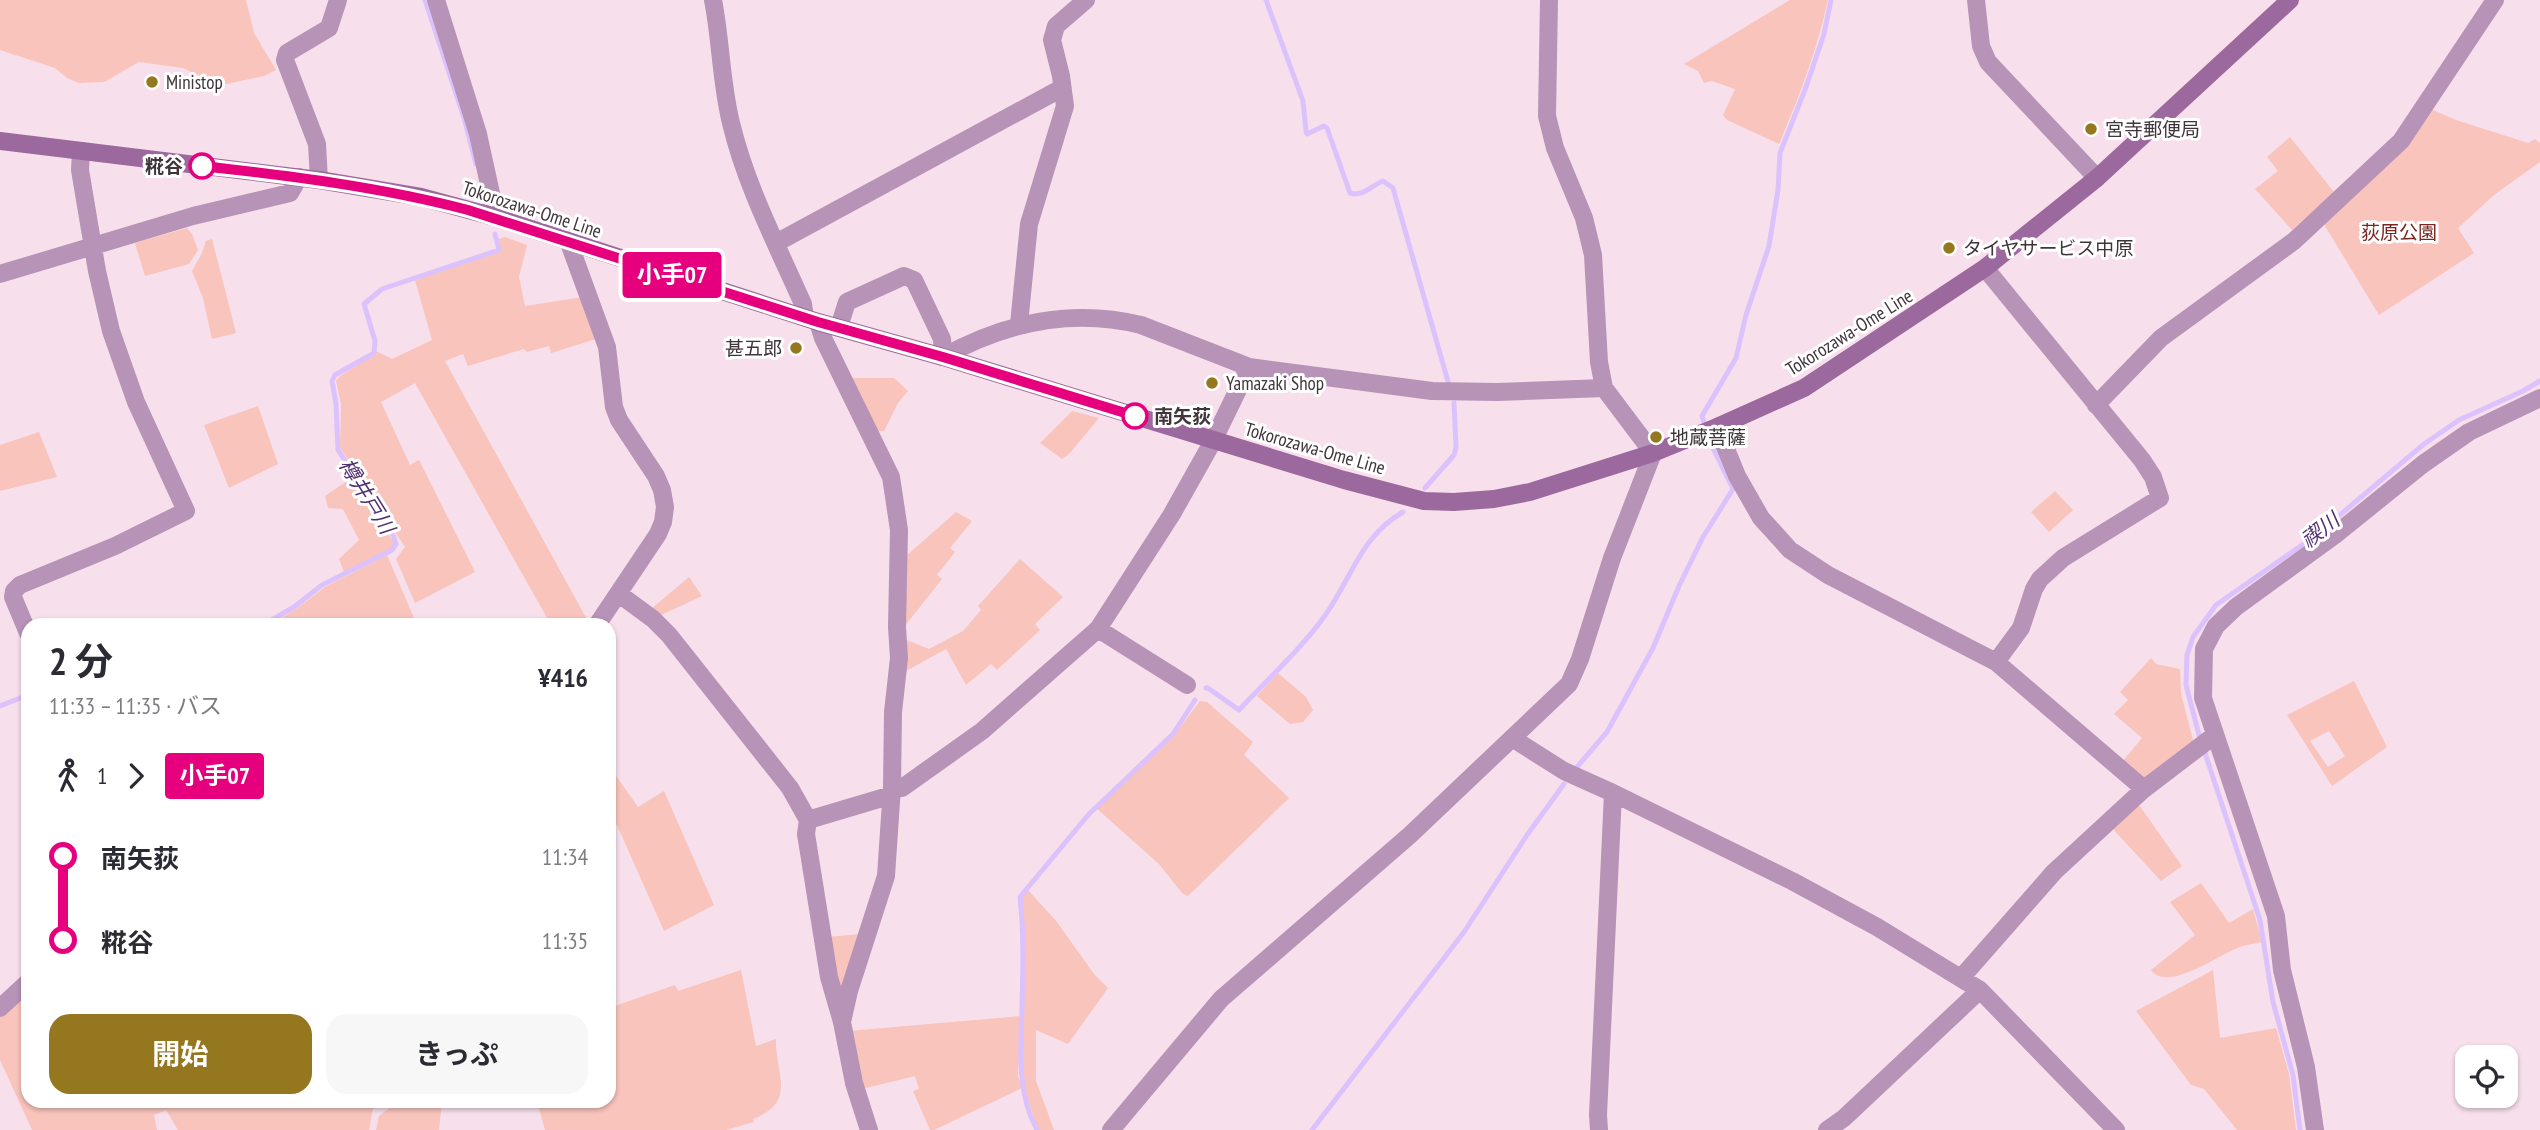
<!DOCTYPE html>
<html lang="ja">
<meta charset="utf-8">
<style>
:root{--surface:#fff;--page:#f7f7f7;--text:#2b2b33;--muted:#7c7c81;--accent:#94771e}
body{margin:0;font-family:"PT Sans Narrow","Noto Sans JP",sans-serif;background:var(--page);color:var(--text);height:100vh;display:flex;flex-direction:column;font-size:26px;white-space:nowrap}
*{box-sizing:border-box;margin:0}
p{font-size:23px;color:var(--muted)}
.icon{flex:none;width:38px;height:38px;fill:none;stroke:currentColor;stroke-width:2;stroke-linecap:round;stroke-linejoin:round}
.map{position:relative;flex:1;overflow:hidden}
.drawer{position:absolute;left:21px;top:618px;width:595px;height:490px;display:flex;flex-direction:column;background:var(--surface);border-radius:21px;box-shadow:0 2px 5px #0004}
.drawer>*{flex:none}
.badge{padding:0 14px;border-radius:5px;font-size:24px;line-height:46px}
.tools{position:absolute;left:2455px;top:1045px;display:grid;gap:14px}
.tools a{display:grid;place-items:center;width:63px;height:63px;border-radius:14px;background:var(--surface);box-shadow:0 2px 5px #0004;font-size:35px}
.map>.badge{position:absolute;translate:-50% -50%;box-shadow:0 0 0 4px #fff}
.legs{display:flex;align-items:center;gap:10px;height:77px;padding:0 28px;font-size:23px}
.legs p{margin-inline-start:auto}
.headline{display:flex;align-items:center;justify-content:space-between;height:119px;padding:0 28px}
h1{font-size:38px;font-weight:700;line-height:52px}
.button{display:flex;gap:14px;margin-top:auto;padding:14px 28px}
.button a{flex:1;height:80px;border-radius:21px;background:var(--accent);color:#fff;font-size:28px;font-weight:700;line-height:80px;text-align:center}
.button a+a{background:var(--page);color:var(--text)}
ul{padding:0 28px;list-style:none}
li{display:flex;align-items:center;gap:24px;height:84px;font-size:26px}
li i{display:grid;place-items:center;width:10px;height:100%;margin:0 9px;background:currentColor}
li i::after{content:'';width:18px;height:18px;margin:-9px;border:5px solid;border-radius:50%;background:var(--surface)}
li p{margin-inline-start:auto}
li:first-child i{background:linear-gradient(#0000 50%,currentColor 0)}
li:last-child i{background:linear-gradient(currentColor 50%,#0000 0)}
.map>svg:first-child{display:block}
.green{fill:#f8c4bc;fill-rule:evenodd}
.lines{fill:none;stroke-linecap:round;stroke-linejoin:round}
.stream{stroke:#dcc2fd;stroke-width:5}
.minor{stroke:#b693b7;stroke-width:18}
.tertiary{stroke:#b693b7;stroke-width:18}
.secondary{stroke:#9c699e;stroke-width:18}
.line-1-casing{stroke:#fff;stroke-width:16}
.line-1{stroke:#e6007e;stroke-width:10}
.poi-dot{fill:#94771e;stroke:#fff;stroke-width:2.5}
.stop-1-dot{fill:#fff;stroke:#e6007e;stroke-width:3.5}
.labels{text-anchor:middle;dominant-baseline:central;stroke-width:6;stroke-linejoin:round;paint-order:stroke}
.poi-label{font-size:19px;fill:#3f353a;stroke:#fff;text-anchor:start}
.stop-label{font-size:19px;font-weight:bold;fill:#3f353a;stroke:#fff;text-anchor:end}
.street-label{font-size:19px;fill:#3f353a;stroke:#fff}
.park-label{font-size:19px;fill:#772620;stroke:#fff}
.water-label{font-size:21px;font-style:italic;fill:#523074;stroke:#fff}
</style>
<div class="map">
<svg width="2540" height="1130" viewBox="0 0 2540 1130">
<rect width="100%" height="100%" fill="#f8dfec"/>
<path class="green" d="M0,0H246L254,33L276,70L264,76L226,84L208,80L183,68L139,62L104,82L79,83L67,78L55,68L0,50Z
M1790,0H1828C1817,50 1799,97 1779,144L1727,120L1723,115L1735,89L1712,81L1704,83L1698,71L1684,64Z
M2431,109L2456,120L2528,143L2535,139L2540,143V162L2494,195L2458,228L2474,253L2379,315L2325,226V218Z
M2290,137L2334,192L2292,230L2255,189L2278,171L2267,157Z
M187,228L192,234L198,250L189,264L145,276L135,243Z
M505,237L527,245L519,277L525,306L583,297L599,338L551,353L549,346L527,352L524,349L468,366L463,354L445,361L590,625H551L415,383L381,402L410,465L419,460L475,572L415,603L396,559L405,547L340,448L341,404L336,381L340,376L375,354L376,351L392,359L432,340L415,280L500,252L499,239Z
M212,239L236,333L212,339L203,298L192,271L202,253L206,241Z
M850,378H894L908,391L898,403L884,431H876Z
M258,406L278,464L229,488L204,425Z
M1072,411L1099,418L1070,453L1062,459L1040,443Z
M39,432L57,477L0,491V445Z
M353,477L394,543L391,549L344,572L339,559L359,540L343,509L328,508L325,496Z
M2055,491L2073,510L2049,532L2031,512Z
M956,512L972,521L950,548L955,552L937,575L942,579L904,627L905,557Z
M387,555L417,625H270L296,609L325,587Z
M1020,559L1063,597L1035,624L1040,630L997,670L991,664L966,685L946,649L906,671L904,639L929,649L963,631L981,610L978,606Z
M689,577L702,596L659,616L651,609Z
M2151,658L2156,664L2180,669L2181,694L2194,744L2147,777H2139L2122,762L2142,738L2114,714L2128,700L2120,692Z
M1278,673L1306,697L1313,710L1303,722L1290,724L1257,696Z
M2354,681L2387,747L2332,786L2287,715ZM2329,731L2345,756L2328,767L2310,741Z
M1200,701L1207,702L1253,742L1244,755L1289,798L1188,896L1182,893L1159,864L1096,808L1175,734Z
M609,766L638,807L664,791L714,905L664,931L617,825L609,828Z
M2139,805L2182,866L2161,881L2112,828Z
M2201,883L2229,923L2253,909L2262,942C2253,944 2243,945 2235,949C2216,957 2167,992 2151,970L2195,935L2170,902Z
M1028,890L1057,922L1094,974L1108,988L1068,1044L1036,1030V1081L1054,1130H1038L1020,1076L1025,937L1021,897Z
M861,934L842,990H837L827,937Z
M741,970L756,1046L776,1039C775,1074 798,1101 753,1119L754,1122L726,1130H545L538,1105L552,1101H609V1008L675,985L678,991Z
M2213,970L2220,1038L2276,1028L2289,1074L2296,1130H2237L2204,1089L2191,1085L2136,1011Z
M28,987V1101H383L373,1109L369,1130H178L166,1110L154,1115L157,1130H32L0,1060V1013Z
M1021,1016L1018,1076L1022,1088L934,1130H930L913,1091L919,1089L915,1076L862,1089L849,1031Z
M398,1101H442L439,1130H376L379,1116Z"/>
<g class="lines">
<path class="stream" d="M425,0L464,118L476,164
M1266,0L1303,101L1306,131L1307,134L1324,126L1327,128L1350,193C1363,197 1372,185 1383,181L1393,188L1449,385
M1425,488L1454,455L1456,447L1454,403
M263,625L294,607L322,585L392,550L396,544L393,535L338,450L336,404L332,381L335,375L374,353L375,341L364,304L382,289L499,250L495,234
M1206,688H1208L1239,710C1266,681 1304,646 1326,614C1352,577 1361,536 1403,512
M0,706L28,695
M2199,735L2186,685L2187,655L2193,637L2216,605L2315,536L2424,444L2459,420L2523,391L2540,381
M2205,753L2260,920L2273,1002L2293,1075L2300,1130
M1577,767L1607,732L1653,648L1679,586L1703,537L1733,489L1712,446L1702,416L1736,358L1746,315L1769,246L1778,190L1780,153L1806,87L1824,34L1831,0
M1037,1130C1016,1091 1021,1049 1022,1007C1023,970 1024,934 1020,897L1089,814L1173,734L1195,700
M1312,1130L1464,932L1527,835L1564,784"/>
<path class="minor" d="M436,0L478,134L492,198L491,216
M713,0C721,41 721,83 731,123C746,186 777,245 803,304L805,317
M1549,0L1547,116L1555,148L1584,218L1593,255L1599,362L1604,388L1653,453
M1976,0L1981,46L1988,62L2097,178
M319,180L317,144L285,60L287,53L329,28L338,0
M569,243L607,347L614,407L619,420L656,476L662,490L665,507L663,522L658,534L597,625
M776,243L1062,88
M1985,268L2142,460L2153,477L2160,498L2063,558L2040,579L2034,589L2021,628L1996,662
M0,274L193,216L290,193L299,177
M818,322L823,338L891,477L899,530L897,627L899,658L893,712L892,787L886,876L849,991L842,1022
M1019,324L1029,224L1065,106L1061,76L1052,40L1056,26L1086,0
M839,327L847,302L904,276L914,280L942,339L943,357C1004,323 1072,308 1141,325L1249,367L1432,391L1497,392L1604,388
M2096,405L2161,338L2294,241L2401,141L2495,0
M1717,427L1737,476L1761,518L1790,550L1828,575L1996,662L2144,789
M619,594L653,619L669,635L790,788L808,820
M1098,629L1187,685
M28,633L13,597L14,591L20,585L115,546L186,511L136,402L111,331L97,271L80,170L81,151
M1512,738L1564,771L1613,793L1792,881L1877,927L1980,990L2116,1130
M892,787L902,788L982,731L1098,629L1172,514L1213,441L1249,367
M1961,978L2054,872L2144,789L2215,735
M0,1008L28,982
M869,1130L854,1083L842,1022L829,977L806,834L808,820L892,795
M1599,1130L1598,1115L1613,793
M1827,1130L1844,1118L1980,990
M2315,1130L2306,1067L2282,970L2276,916L2203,698L2204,649L2216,626L2236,607L2335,535L2423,464L2469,432L2540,398"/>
<path class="tertiary" d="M1111,1130L1221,999L1410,835L1569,684L1580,659L1612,558L1653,453"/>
<path class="secondary" d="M0,141L319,180L421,197L491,216L818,322L943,357L1344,480L1424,501L1454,502L1494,499L1530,492L1653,453L1717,427L1804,388L1985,268L2097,178L2290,0"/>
</g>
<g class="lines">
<g class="line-1-casing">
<path id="line-1" d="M202,166C291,176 381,187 468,210L818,322L943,357L1135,416"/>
</g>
<use href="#line-1" class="line-1"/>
</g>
<g class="poi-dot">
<circle cx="152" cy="82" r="7"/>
<circle cx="2091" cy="129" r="7"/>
<circle cx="1949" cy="248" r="7"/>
<circle cx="796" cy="348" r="7"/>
<circle cx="1212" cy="383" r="7"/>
<circle cx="1656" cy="437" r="7"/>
</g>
<g class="stop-1-dot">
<circle cx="202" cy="166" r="12"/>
<circle cx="1135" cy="416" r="12"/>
</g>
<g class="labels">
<g class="poi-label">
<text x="166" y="82">Ministop</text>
<text x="2105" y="129">宮寺郵便局</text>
<text x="1963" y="248">タイヤサービス中原</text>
<text x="782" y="348" text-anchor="end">甚五郎</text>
<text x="1226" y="383">Yamazaki Shop</text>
<text x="1670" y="437">地蔵菩薩</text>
</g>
<g class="stop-label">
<text x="183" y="166">糀谷</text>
<text x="1154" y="416" text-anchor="start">南矢荻</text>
</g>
<g class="street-label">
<text transform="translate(532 209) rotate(18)">Tokorozawa-Ome Line</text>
<text transform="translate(1849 332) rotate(-32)">Tokorozawa-Ome Line</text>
<text transform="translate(1315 448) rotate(16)">Tokorozawa-Ome Line</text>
</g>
<g class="park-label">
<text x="2399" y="232">荻原公園</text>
</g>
<g class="water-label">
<text transform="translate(367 496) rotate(58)">樽井戸川</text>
<text transform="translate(2320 530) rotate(-38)">禊川</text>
</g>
</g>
</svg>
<div class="tools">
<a><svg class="icon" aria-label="locate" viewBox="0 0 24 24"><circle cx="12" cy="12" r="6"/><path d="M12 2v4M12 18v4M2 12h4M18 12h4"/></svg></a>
</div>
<b class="badge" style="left:672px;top:275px;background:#e6007e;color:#fff">小手07</b>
<section class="drawer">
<div class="headline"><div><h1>2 分</h1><p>11:33 – 11:35 · バス</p></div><b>¥416</b></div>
<div class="legs"><svg class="icon" aria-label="walk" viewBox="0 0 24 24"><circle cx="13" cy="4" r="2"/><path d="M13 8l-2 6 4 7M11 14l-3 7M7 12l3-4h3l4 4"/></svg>1<svg class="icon" aria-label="forward" viewBox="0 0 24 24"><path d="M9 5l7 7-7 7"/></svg><b class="badge" style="background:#e6007e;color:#fff">小手07</b></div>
<ul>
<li><i style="color:#e6007e"></i><b>南矢荻</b><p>11:34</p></li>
<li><i style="color:#e6007e"></i><b>糀谷</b><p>11:35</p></li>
</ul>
<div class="button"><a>開始</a><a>きっぷ</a></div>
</section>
</div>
